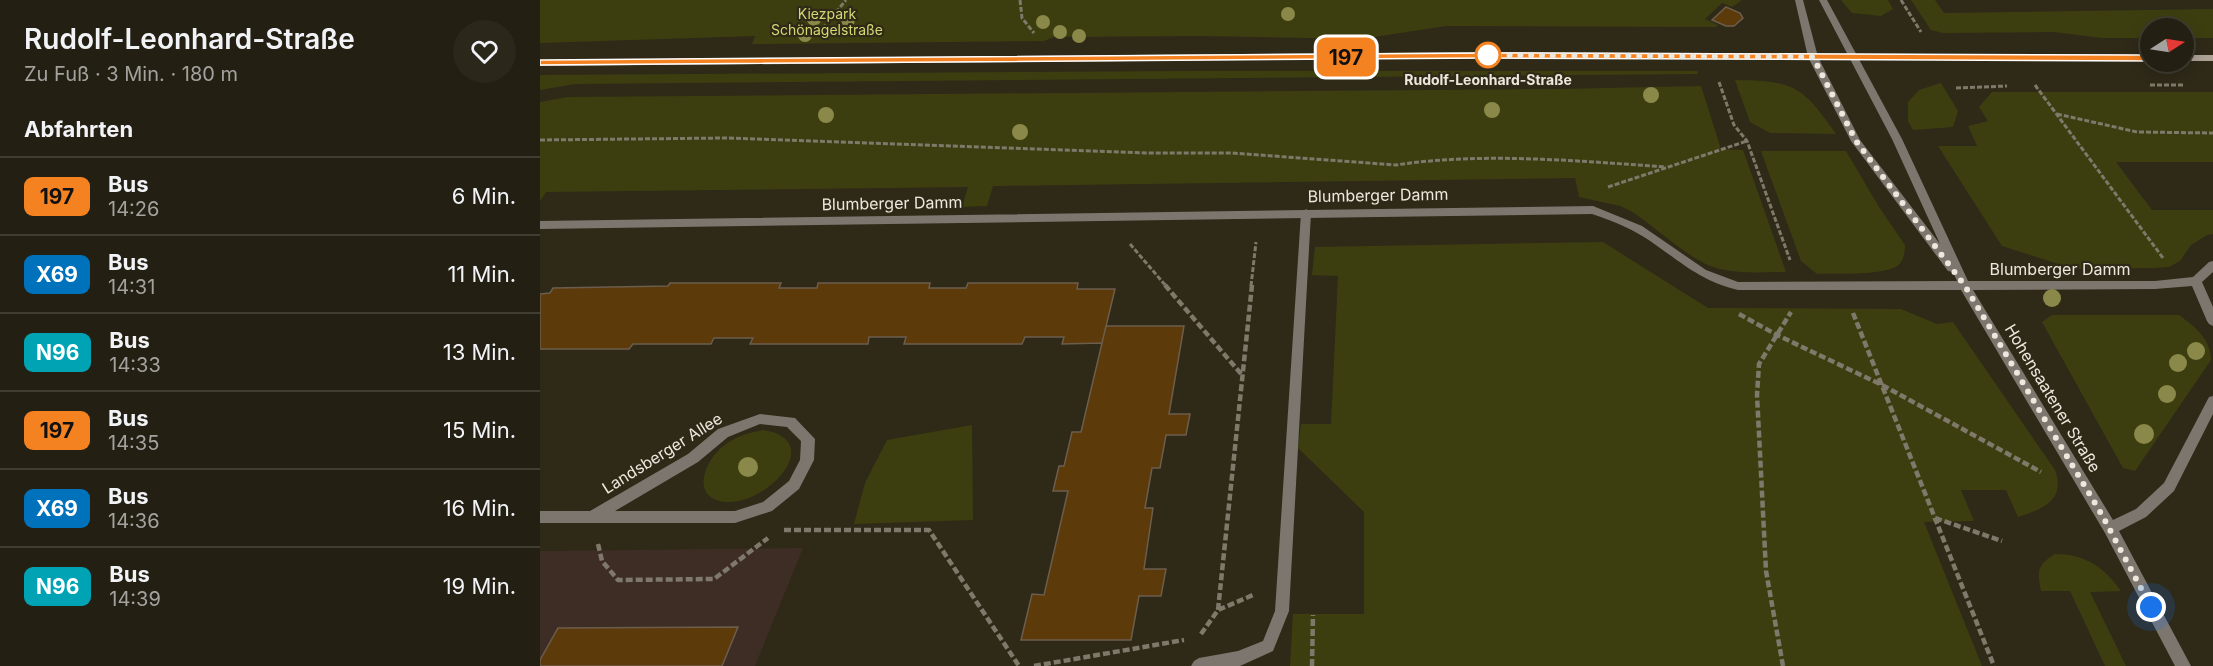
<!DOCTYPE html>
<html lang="de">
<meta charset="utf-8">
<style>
:root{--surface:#231f12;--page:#2b271b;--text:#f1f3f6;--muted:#a3a29f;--line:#403d32}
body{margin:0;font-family:Inter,sans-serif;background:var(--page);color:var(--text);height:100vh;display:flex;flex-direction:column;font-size:22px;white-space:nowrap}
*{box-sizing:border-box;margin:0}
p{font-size:20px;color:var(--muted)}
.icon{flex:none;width:33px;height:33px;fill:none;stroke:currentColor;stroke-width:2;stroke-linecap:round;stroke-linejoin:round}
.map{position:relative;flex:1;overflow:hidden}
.details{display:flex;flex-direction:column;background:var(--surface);width:540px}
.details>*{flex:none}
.badge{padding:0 12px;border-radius:9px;font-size:21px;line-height:39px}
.needle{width:39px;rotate:78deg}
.fabs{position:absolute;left:1600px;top:18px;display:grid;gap:12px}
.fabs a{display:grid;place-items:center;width:54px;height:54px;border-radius:50%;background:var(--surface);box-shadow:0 3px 15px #0003,0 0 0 2px var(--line);font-size:30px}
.you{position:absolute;width:30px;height:30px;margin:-15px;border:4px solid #fff;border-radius:50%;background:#1a73e8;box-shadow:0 0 0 9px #1a73e833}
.map>.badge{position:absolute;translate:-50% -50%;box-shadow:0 0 0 3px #fff}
h2{padding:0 24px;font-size:22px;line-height:54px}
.round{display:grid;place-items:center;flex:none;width:63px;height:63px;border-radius:32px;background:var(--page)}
.headline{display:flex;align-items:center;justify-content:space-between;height:102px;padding:0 24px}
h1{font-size:28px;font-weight:600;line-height:45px}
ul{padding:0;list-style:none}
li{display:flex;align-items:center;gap:18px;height:78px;padding:0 24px;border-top:2px solid var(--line)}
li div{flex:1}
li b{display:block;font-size:22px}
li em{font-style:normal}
li .badge{min-width:66px;font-weight:700;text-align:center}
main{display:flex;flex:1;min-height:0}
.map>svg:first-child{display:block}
.commercial{fill:#3e2d24}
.green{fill:#3d3e10}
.building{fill:#5d3a0a;stroke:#6c5d4d;stroke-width:1.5}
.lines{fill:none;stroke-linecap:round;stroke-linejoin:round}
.path-far1{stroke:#7e796a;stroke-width:3;stroke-dasharray:5 2;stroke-linecap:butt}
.path{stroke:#7e796a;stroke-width:4.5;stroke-dasharray:7 3;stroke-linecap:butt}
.lane{fill:#7d766f;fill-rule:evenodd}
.street{fill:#7d766f;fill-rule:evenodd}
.secondary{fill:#ada196;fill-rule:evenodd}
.tree{fill:#8a894a}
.line{fill:#f58220;stroke:#fff;stroke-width:1.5}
.walk{stroke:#ece8dd;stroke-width:6;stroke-dasharray:0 10.8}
.stop-dot{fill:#fff;stroke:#f58220;stroke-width:3}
.labels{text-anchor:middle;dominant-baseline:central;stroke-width:4.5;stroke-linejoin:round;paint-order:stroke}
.far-park-label{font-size:14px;fill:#d4d872;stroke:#2f2918}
.far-stop-label{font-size:14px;font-weight:bold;fill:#ece8dd;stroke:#2f2918}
.street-label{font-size:16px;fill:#ece8dd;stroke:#2f2918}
</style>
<main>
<section class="details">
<div class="headline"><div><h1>Rudolf-Leonhard-Straße</h1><p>Zu Fuß · 3 Min. · 180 m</p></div><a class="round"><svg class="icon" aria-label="heart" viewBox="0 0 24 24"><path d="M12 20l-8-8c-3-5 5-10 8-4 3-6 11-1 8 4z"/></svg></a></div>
<h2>Abfahrten</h2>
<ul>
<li><span class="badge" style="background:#f58220;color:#111">197</span><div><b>Bus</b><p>14:26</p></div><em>6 Min.</em></li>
<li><span class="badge" style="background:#0072bc;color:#fff">X69</span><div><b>Bus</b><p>14:31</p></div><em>11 Min.</em></li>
<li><span class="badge" style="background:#00a3b4;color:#fff">N96</span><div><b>Bus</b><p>14:33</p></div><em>13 Min.</em></li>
<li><span class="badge" style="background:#f58220;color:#111">197</span><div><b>Bus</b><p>14:35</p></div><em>15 Min.</em></li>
<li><span class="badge" style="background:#0072bc;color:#fff">X69</span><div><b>Bus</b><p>14:36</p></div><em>16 Min.</em></li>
<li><span class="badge" style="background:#00a3b4;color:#fff">N96</span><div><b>Bus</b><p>14:39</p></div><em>19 Min.</em></li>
</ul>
</section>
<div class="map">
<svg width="1673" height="666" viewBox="0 0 1673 666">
<rect width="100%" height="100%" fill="#2f2918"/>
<path class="commercial" d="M263,548L215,666H0V551Z"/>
<path class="green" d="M0,0H1201V1L1192,7L1182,3L1165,19L1178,25L1176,27L906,26L821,39L659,36L514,37L504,41L212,44L215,36L0,43Z
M1301,0H1348L1353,9L1341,16L1312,13Z
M1371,0H1395L1404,13L1673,9V38H1644V28H1611V38H1562L1514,32L1403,33L1391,30Z
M651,71H1157L1158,74L35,84L0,90V75Z
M1195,80C1254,81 1262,85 1296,134L1230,133L1210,122Z
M1401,83L1418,111L1413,127L1373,130L1368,121V102L1379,90Z
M1161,86L1181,149L1203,150L1246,272C1224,272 1201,274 1180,269C1152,263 1116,227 1091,211L1080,206L1039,197L1035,178L453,186L447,206L422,207L428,187L6,192L0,201V102L28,97L1019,89Z
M1452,92H1673V162H1576L1612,210H1673V234L1667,235L1651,245L1640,261L1629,267L1614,268L1534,269L1462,246L1398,146H1437L1428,126L1448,121L1439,107Z
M1221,151H1306L1339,207L1365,245C1365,253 1364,261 1357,266C1342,276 1296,273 1277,274L1261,261Z
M1063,242L1168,308L1361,309L1397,324L1413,322L1515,470C1526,500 1503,509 1478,517L1466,490H1421L1434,521L1384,522L1442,666H750L753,614H824V512L758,448L761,424H791L798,276L772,275L775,247Z
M1512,315H1639C1654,326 1671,339 1671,360L1595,471L1583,468L1502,322Z
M432,425L433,520L314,524L325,483L347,440Z
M223,430C287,440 228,505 186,502C151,499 163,464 181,448C193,437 208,433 223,430Z
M1515,554C1545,554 1564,567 1581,591L1550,592L1586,666H1565L1530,591H1501C1497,571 1497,565 1515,554Z"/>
<path class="building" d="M1186,7L1200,13L1203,18L1194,26H1186L1172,20Z
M130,283H241L239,288H277L278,283H390L389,288H426L428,283H538L537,289H575L562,343L522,344L524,337H485L482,344H364L366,337H329L328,344H210L213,338H174L171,344H93L89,349H0V294L10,293L13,288L128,286Z
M566,326H644L629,414H650L646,435H626L620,468H612L605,508H613L604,569H626L621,596H599L591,640H481L492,594L504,595L528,491H513L519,466H524L532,432H541Z
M198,627L182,666H0V660L18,628Z"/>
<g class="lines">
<path class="path-far1" d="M480,0L482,18L494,33
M1361,0L1381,32
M278,34L306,0
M1179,82L1194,125L1207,141L1250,260
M1495,85L1623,258
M1610,85H1644
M1416,88L1467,86
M1517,114L1597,132L1673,133
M0,140L186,138L606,153H692L856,165C942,152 1039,161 1126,167
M1068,187L1207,141
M590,244L626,286
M711,286L716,242"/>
<path class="path" d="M625,285L702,375
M1313,313L1454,666
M1199,314L1237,335L1342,385L1501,472
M1395,518L1462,541
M244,530H389L479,666
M58,544L62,561L78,580L174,579L228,538
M678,610L712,285
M661,634L678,610L713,595
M494,666L644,640
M772,666L773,615
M1243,666L1226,571L1217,395L1219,364L1251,312"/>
<path class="lane" d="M766,209L771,213L749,611L733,651L700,666H651L654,661L659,658L698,651L723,641L735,611L761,213Z
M220,414L255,418L275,439L274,460L259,489L232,511L195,523H0V511H50L148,454L178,429ZM220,424L247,427L261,441L260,460L249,481L223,502L195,511H75L158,462L188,437Z"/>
<path class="street" d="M1255,0H1263L1278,57L1320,140L1400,244L1352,139L1279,0H1287L1362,139L1428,281H1615L1653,277L1669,262L1673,261V272L1662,282L1673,307V326L1669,324L1667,321L1652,286L1615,289L1433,290L1573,520L1596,509L1624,483L1669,397L1673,396V414L1634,491L1606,517L1579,531L1651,666H1635L1565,533L1421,290H1198C1157,280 1138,259 1104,237C1088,227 1070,220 1052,214L0,229V221L1053,206L1102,226L1166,270L1198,282L1417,281L1413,272L1408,271L1311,141L1268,57Z"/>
<path class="secondary" d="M948,52L1611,55V61L948,58L0,66V60Z
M1644,55H1673V61H1644Z"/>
</g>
<g class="tree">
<circle cx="748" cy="14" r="7"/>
<circle cx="274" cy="19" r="7"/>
<circle cx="308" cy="20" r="7"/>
<circle cx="503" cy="22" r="7"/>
<circle cx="520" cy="32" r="7"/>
<circle cx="265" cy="35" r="7"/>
<circle cx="539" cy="36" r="7"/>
<circle cx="1111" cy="95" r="8"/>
<circle cx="952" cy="110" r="8"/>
<circle cx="286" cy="115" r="8"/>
<circle cx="480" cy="132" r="8"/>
<circle cx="1512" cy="298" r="9"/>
<circle cx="1656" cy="351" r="9"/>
<circle cx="1638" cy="363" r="9"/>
<circle cx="1627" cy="394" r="9"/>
<circle cx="1604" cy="434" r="10"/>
<circle cx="208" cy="467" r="10"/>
</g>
<path class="line" d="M948,53L1611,55L1615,58L1611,61L948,58L0,65V60Z"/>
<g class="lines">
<path class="walk" d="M948,55L1273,57L1316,141L1425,286L1562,515L1611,607"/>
</g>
<circle class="stop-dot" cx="948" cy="55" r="12"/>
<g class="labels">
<g class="far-park-label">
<text x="287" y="13">Kiezpark<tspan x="287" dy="16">Schönagelstraße</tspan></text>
</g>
<g class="far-stop-label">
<text x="948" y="79">Rudolf-Leonhard-Straße</text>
</g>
<g class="street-label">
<text transform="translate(838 195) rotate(-1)">Blumberger Damm</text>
<text transform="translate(352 203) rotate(-1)">Blumberger Damm</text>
<text x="1520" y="269">Blumberger Damm</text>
<text transform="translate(1513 398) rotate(59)">Hohensaatener Straße</text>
<text transform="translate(122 453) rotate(-32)">Landsberger Allee</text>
</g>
</g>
</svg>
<div class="fabs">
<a><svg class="needle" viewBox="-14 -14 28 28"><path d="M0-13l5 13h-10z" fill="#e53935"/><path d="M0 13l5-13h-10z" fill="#a3a29f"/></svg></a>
</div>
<div class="you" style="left:1611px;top:607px"></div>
<b class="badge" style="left:806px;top:57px;background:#f58220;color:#111">197</b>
</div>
</main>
